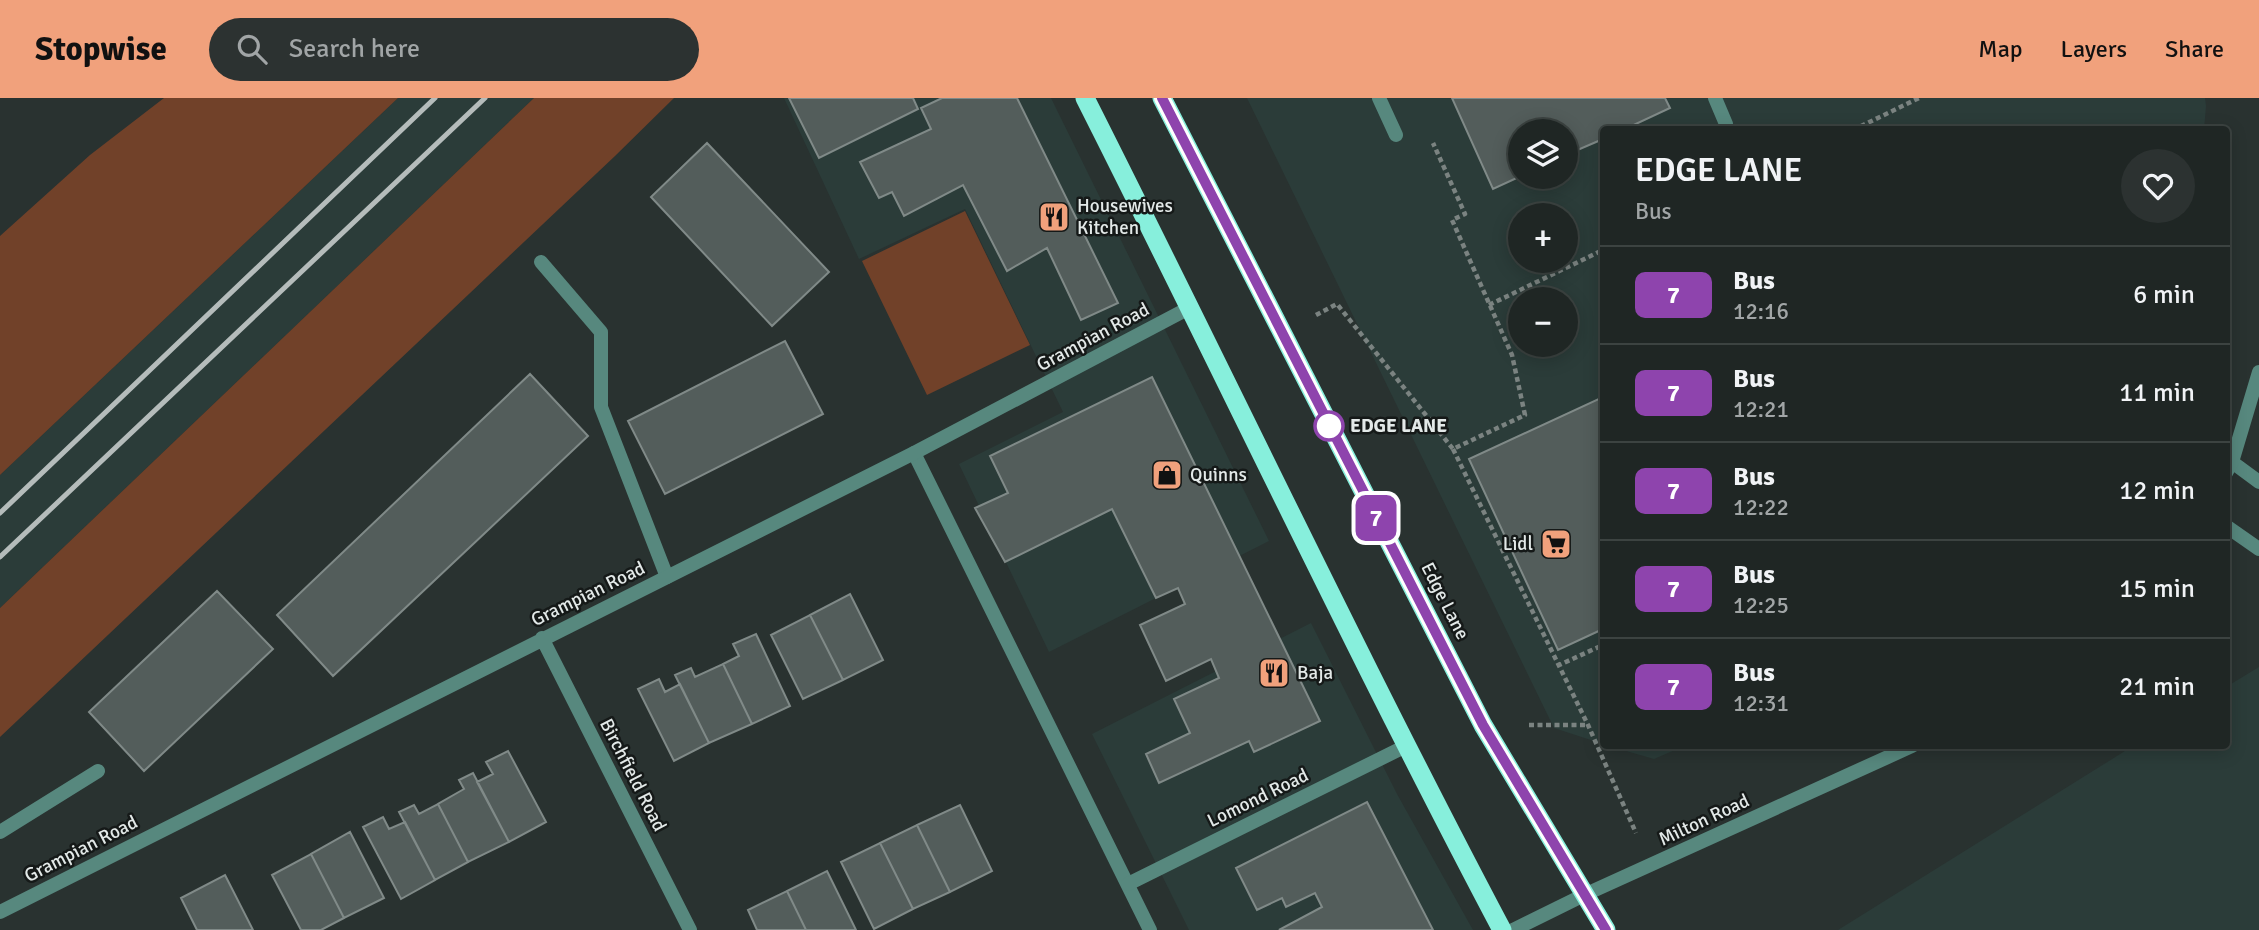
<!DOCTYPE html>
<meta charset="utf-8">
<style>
:root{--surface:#1f2624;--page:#2c3231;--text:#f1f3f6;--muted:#a1a5a6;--line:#3c4341;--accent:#f1a17c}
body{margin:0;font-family:Signika,sans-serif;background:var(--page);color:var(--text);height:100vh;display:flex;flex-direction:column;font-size:26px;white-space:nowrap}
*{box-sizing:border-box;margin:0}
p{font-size:23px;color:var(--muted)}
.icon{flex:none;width:38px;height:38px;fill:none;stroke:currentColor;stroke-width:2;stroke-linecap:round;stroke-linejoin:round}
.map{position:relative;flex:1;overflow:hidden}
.drawer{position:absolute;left:1600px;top:28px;width:630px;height:623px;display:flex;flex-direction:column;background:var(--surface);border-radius:7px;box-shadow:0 4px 18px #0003,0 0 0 2px var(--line)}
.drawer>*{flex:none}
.badge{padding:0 14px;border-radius:10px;font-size:24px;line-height:46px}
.fabs{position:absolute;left:1508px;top:21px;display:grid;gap:14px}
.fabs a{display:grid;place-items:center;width:70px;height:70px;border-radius:50%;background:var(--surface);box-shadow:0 4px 18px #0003,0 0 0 2px var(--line);font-size:35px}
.map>.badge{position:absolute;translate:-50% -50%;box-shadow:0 0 0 4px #fff}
.round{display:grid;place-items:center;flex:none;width:74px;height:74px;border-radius:37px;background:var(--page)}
.headline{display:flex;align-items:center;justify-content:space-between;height:119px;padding:0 35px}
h1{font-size:33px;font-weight:600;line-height:52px}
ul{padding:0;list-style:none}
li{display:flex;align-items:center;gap:21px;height:98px;padding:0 35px;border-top:2px solid var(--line)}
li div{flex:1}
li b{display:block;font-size:26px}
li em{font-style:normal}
li .badge{min-width:77px;font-weight:700;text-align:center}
header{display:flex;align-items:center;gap:42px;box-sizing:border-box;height:98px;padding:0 35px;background:var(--accent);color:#111}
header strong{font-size:33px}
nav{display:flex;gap:38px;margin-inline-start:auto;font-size:24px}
.search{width:490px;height:63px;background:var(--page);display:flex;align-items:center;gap:18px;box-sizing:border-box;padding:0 24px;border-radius:38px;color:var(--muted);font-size:26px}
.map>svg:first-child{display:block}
.built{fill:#2b3c39;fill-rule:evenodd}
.green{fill:#714129}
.building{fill:#535d5b;stroke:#808a88;stroke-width:2}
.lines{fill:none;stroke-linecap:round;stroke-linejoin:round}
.path{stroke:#7b8381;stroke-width:4.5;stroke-dasharray:5 3.5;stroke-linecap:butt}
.service{stroke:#57887e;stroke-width:14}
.minor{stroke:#57887e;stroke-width:14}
.trunk{stroke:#87efdc;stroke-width:19}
.rail{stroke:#b5bcbb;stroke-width:5}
.line-casing{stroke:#fff;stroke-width:16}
.line{stroke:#8e44ad;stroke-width:10}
.stop-dot{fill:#fff;stroke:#8e44ad;stroke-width:3.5}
.labels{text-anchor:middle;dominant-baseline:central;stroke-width:5;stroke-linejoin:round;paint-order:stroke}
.poi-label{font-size:19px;fill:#e3e9e8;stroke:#151918;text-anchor:start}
.street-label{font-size:19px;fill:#e3e9e8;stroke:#151918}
.stop-label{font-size:19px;font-weight:bold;fill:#e3e9e8;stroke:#151918;text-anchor:start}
</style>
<header>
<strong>Stopwise</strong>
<div class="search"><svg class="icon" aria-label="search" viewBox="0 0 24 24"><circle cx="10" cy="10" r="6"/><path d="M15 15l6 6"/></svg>Search here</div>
<nav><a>Map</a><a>Layers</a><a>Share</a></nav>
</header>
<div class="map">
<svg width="2259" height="832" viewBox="0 0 2259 832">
<rect width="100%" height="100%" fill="#293230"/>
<path class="built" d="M398,0H534L0,510V377Z
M784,0H1051L1269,443L1049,554L959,366L1063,314L965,111L859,161Z
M1247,0H2205L2206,8L2204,32H1603V646L1554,630ZM1521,33H1566V79H1521ZM1521,117H1566V163H1521ZM1521,201H1566V247H1521Z
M1311,525L1397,696L1473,832H1189L1092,636Z
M2259,569V832H1838L2133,648H2226V589Z
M1609,648H1684L1654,661Z"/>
<path class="green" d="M164,0H398L0,377V138L90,57Z
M534,0H674L615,58L0,639V510Z
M965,113L1030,247L927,297L862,163Z"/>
<path class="building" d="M789,0H913L918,11L819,60Z
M942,0H1017L1118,205L1081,222L1047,150L1007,173L963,87L904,118L892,94L879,100L860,64L931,31L921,10Z
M1452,0H1665L1670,10L1623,32H1603V41L1566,57V33H1521V78L1493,91Z
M707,45L829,174L772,228L651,99Z
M785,243L823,316L665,396L628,323Z
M530,276L588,338L333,578L277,517Z
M1152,279L1320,623L1254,654L1249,643L1159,685L1146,656L1190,635L1174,601L1219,580L1211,561L1166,583L1140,527L1185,506L1178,490L1156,500L1112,411L1005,464L975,410L1008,395L990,358Z
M1603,299V531L1558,552L1469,361Z
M217,493L273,551L144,673L89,614Z
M850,496L883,562L843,582L810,517Z
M810,517L843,582L803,601L771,537Z
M756,536L790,608L752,626L723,566L739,558L733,546Z
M723,566L752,626L709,645L675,577L691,570L695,579Z
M659,581L665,594L680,586L709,645L674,663L638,591Z
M508,653L546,724L509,744L477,684L493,676L486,664Z
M473,675L509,744L468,764L438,706L464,691L459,682Z
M1367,704L1433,832H1279L1322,809L1315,795L1286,809L1282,800L1257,812L1236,770Z
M438,706L468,764L435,782L399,714L414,707L419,716Z
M960,707L992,773L950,794L917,727Z
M383,719L389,731L405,724L435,782L401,801L363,729Z
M917,727L950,794L913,811L880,745Z
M350,734L384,800L344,820L311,756Z
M880,745L913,811L874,831L841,764Z
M311,756L344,820L321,832H301L272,777Z
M827,773L856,832H806L787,793Z
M225,777L253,832H197L181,800Z
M787,793L806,832H757L748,812Z"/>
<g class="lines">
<path class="path" d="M1853,32L1919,0
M1489,207L1603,152
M1316,217L1337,206L1453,351L1525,317L1512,257L1452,122L1465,116L1433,45
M1453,351L1588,627L1636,735
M1557,568L1603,547
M1529,627H1587"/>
<path class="service" d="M1379,0L1396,37
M1715,0L1726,26
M541,164L601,234V309L667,479
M914,355L1150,832
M2232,364L2259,384
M2226,428L2259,451
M0,734L98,673"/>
<path class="minor" d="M2226,375L2232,364L2259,274
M542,540L690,832
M1128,786L1406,648
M0,814L914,355L1191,209
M1513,832L1584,797L1912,648"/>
<path class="trunk" d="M1085,0C1225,277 1357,558 1502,832
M1162,0L1483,627L1606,832"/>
<path class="rail" d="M0,415L435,0
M0,459L485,0"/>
</g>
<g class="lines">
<g class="line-casing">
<path id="line" d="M1162,0L1483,627L1606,832"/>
</g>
<use href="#line" class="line"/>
</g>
<defs>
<g id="restaurant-square" transform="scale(1.575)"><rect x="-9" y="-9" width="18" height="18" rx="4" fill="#f1a17c" stroke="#151918"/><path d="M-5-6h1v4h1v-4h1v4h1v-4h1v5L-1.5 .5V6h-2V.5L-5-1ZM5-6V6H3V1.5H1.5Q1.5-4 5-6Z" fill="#111"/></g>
<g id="shop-square" transform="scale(1.575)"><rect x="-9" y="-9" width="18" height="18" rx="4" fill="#f1a17c" stroke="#151918"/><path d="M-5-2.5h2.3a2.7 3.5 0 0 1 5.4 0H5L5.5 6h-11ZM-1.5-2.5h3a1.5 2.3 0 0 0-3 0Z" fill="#111"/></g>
<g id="supermarket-square" transform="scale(1.575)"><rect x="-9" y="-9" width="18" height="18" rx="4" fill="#f1a17c" stroke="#151918"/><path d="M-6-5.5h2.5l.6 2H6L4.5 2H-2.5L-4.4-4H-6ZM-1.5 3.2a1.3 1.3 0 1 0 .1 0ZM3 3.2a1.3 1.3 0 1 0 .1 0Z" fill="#111"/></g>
</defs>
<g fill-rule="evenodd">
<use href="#restaurant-square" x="1054" y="119"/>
<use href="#shop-square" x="1167" y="377"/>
<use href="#supermarket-square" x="1556" y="446"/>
<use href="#restaurant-square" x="1274" y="575"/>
</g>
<circle class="stop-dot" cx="1329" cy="328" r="14"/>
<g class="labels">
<g class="poi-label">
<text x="1077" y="108">Housewives<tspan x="1077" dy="22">Kitchen</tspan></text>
<text x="1190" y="377">Quinns</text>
<text x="1533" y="446" text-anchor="end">Lidl</text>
<text x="1297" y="575">Baja</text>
</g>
<g class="street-label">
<text transform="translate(1093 239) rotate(-28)">Grampian Road</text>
<text transform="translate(588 496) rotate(-26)">Grampian Road</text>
<text transform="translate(1445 503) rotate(63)">Edge Lane</text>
<text transform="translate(633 677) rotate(63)">Birchfield Road</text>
<text transform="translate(1258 700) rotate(-26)">Lomond Road</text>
<text transform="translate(1704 722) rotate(-25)">Milton Road</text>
<text transform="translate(81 751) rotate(-27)">Grampian Road</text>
</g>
<g class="stop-label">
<text x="1350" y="328">EDGE LANE</text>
</g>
</g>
</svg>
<div class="fabs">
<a><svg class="icon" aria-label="layers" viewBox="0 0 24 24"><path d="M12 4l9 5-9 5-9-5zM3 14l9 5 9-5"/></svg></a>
<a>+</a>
<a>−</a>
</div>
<b class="badge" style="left:1376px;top:420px;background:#8e44ad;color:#fff">7</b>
<section class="drawer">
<div class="headline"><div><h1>EDGE LANE</h1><p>Bus</p></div><a class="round"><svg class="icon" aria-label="heart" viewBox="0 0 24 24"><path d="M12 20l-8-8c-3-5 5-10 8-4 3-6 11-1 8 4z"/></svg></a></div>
<ul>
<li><span class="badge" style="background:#8e44ad;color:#fff">7</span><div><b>Bus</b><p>12:16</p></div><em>6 min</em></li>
<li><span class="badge" style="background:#8e44ad;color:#fff">7</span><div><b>Bus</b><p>12:21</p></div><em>11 min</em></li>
<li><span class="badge" style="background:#8e44ad;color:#fff">7</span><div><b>Bus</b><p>12:22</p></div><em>12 min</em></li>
<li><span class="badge" style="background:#8e44ad;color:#fff">7</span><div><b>Bus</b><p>12:25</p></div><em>15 min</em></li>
<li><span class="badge" style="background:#8e44ad;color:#fff">7</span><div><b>Bus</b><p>12:31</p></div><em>21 min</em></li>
</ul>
</section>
</div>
